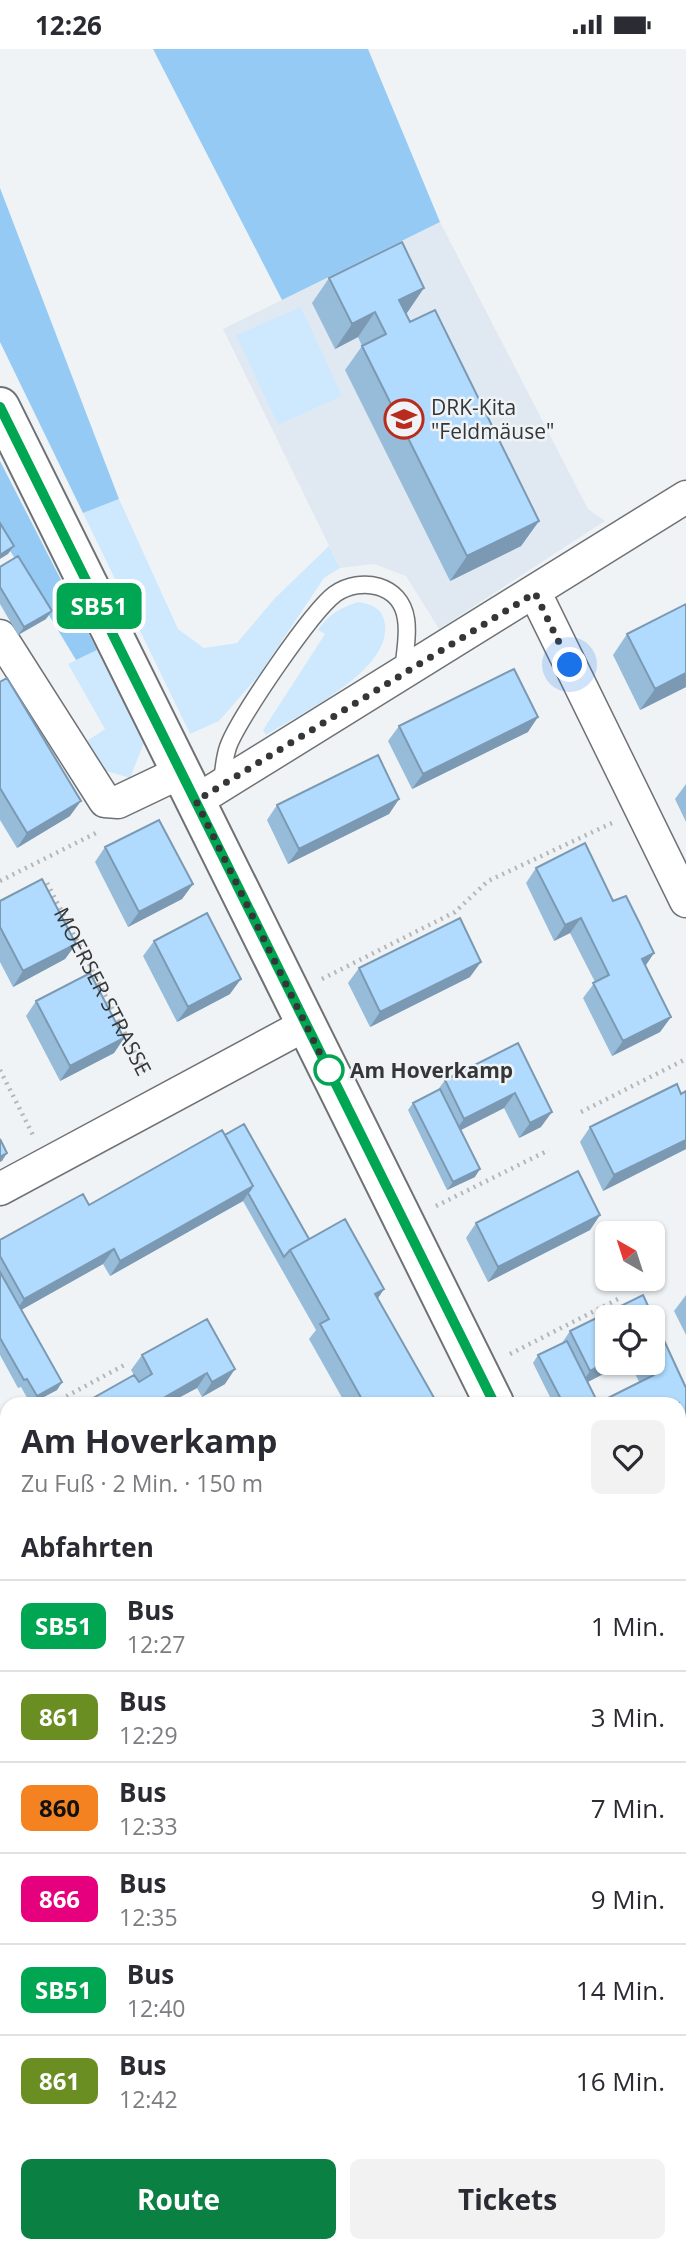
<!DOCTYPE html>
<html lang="de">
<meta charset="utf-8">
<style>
:root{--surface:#fff;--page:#f2f2f3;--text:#2b2b33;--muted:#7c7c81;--line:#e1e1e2;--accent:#0b8043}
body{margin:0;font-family:"Open Sans",sans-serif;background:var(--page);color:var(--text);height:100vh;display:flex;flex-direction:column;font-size:26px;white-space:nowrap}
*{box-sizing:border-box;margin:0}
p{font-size:23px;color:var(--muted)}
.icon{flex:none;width:38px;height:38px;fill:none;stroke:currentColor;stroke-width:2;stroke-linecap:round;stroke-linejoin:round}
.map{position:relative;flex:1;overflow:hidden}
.panel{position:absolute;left:0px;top:1348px;width:686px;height:856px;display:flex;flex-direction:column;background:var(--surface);border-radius:21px 21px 0 0;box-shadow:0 2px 5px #0004}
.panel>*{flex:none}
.badge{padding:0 14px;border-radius:10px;font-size:24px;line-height:46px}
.needle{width:46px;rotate:321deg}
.controls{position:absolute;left:595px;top:1172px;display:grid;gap:14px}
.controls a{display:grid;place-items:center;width:70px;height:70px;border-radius:10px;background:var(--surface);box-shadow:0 2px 5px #0004;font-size:35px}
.you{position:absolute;width:35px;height:35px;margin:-18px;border:5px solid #fff;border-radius:50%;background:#1a73e8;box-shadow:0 0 0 10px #1a73e833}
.map>.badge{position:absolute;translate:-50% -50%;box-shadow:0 0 0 4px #fff}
h2{padding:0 21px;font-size:26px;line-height:63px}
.round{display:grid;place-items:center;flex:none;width:74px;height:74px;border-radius:10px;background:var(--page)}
.head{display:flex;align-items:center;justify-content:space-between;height:119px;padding:0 21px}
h1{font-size:33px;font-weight:700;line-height:52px}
.primary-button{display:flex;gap:14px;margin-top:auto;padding:14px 21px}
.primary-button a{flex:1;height:80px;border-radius:10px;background:var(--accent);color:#fff;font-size:28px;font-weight:700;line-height:80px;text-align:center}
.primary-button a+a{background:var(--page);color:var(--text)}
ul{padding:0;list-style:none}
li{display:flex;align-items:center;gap:21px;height:91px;padding:0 21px;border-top:2px solid var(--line)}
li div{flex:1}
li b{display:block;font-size:26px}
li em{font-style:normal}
li .badge{min-width:77px;font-weight:700;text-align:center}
.status{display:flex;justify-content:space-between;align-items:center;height:49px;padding:0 35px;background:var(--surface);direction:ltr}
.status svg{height:19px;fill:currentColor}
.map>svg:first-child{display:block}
.built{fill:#e0e9f2}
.green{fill:#cee9fe}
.forest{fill:#94caf4}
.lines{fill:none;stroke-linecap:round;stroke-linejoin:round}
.lane-casing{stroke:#6f7275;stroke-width:19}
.street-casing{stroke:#6f7275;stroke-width:35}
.secondary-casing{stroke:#6f7275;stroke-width:42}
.path{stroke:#b4b7b9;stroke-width:4.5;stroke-dasharray:2 5;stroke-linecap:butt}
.lane{stroke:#fff;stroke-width:16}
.street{stroke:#fff;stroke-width:32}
.secondary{stroke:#fff;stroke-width:38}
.wall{fill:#97bcda}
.shaded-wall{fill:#7b99b2}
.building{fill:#b0dbfe;stroke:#7b99b2;stroke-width:2}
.line-casing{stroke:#fff;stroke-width:16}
.line{stroke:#00a651;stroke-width:10}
.walk{stroke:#343637;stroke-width:7;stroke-dasharray:0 12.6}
.stop-dot{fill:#fff;stroke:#00a651;stroke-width:3.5}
.labels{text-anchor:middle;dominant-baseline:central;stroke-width:5;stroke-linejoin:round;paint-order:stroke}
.poi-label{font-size:21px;fill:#343637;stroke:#eff3f6;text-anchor:start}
.street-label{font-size:21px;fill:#343637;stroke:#eff3f6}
.stop-label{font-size:21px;font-weight:bold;fill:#343637;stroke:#eff3f6;text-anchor:start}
</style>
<div class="status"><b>12:26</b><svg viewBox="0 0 49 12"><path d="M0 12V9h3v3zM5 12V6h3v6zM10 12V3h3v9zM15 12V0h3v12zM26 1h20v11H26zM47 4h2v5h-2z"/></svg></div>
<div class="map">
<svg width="686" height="2203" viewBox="0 0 686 2203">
<rect width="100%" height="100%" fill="#eff3f6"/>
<path class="built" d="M440,173L588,460L605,472L439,580L406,527L374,515L340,519L223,280Z"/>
<path class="green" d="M301,258L342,347L278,376L236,286Z
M119,450L178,580L204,599L237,594L275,549L329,497L340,519L324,529L259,626L219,672L190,685L83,464Z
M358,553C371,555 383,559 385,575C391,622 300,665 266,686L263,681L325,585L318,581C329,565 340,559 358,553Z
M97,601L144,694L130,729L96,719L81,696L105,680L68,615Z"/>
<path class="forest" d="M153,0H368L440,173L282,251Z
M0,139L119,450L83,464L0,293Z
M0,412L97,601L76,611L0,485Z"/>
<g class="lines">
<g class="lane-casing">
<path id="lane" d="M222,735C223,723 224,710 228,698C238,670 312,562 335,545C361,527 401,535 406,570C409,587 404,607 403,624"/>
</g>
<g class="street-casing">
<path id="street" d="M535,544L686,852
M0,587L105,752L118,753L181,723
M196,752L686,448
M0,1140L305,976
M0,1397L7,1409
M679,1462L686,1458
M0,1490L7,1487
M0,1741L7,1735"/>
</g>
<g class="secondary-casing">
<path id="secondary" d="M0,358L494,1354
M679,1728L686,1742
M679,2112L686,2107
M539,2203L549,2196"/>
</g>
<g class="path">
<path d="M0,832L96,784"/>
<path id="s1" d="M47,834L146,1025"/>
<path d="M322,930L455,863L488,832L612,774"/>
<path d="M0,1021L33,1086"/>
<path d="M581,1063L686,1010"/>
<path d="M436,1157L549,1101"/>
<path d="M510,1305L620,1249"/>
<path d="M54,1354L128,1314"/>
</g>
<use href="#lane" class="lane"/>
<use href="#street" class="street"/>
<use href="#secondary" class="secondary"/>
</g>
<path class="wall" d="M329,229L406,265L539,472L521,497L450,532L345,321L362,297L358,288L335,300L312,254Z
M0,518L46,570L18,586L0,555Z
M686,555V638L640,661L613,606L627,585Z
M0,633L70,767L17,799L0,771Z
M399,677L528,683L412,740L388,692Z
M686,735V773L675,750Z
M399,750L389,765L288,815L267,771L277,756Z
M105,798L193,835L182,850L128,878L95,813Z
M536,819L613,852L654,904L645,917L671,968L660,983L612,1007L583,949L595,933L570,884L554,892L526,834Z
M0,852L76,895L65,910L13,938L0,913Z
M154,892L230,945L177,973L143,907Z
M359,919L470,928L370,978L348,934Z
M36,952L124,989L114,1004L60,1032L26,967Z
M518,994L541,1078L519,1089L504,1059L461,1081L475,1128L447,1141L408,1061L413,1054L437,1042L445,1031Z
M686,1042V1100L603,1142L580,1093L590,1078Z
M225,1086L309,1190L384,1240L378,1249L437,1354H345L309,1290L316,1281L243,1152L110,1227L103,1215L21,1261L62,1333L57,1341L33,1354H30L21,1338L18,1339L0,1306V1191L89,1156Z
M600,1166L590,1181L488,1233L466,1189L476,1174Z
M643,1246L686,1339V1409L679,1412V1354H602L604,1351L639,1333L630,1314H653V1269H607V1314H625L587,1333L598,1354H553L533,1314L538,1306L562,1294L570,1282Z
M686,1246V1286L674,1262Z
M207,1270L225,1335L202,1348L197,1339L169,1354H86L88,1352L134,1326L131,1321L142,1306Z
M7,1849V1942L0,1946V1852Z
M7,2071V2102L0,2089V2081Z
M7,2115V2177L0,2180V2148L2,2146L0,2141V2123Z
M189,2196H259L263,2203H192Z
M282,2196H361L365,2203H286Z"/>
<path class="shaded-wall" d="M424,239L407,264L382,276L399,251Z
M375,263L358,288L335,300L352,275Z
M539,472L521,497L450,532L467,507Z
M14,497L8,505L0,510V506Z
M52,562L46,570L18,586L24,578Z
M686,624V638L640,661L655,640Z
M538,668L528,683L412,740L423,725Z
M399,750L389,765L288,815L299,800Z
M81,752L70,767L17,799L27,784Z
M193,835L182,850L128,878L139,863Z
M581,869L570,884L554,892L565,876Z
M76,895L65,910L13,938L23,922Z
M654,904L644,919L642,910Z
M481,913L470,928L370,978L380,963Z
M241,930L230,945L177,973L188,958Z
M671,968L660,983L612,1007L623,992Z
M124,989L114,1004L60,1032L70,1017Z
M515,1044L504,1059L453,1085L464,1070Z
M552,1063L541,1078L519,1089L530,1074Z
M686,1091V1100L603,1142L614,1126Z
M7,1104L2,1112L0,1113V1108Z
M480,1120L475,1128L447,1141L453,1133Z
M253,1137L243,1152L110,1227L120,1212Z
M600,1166L590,1181L488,1233L498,1218Z
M114,1200L103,1215L14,1265L24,1250Z
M384,1240L374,1255L375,1245Z
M607,1313V1314H625L580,1337L590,1322Z
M235,1320L225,1335L202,1348L212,1333Z
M207,1324L197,1339L169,1354L165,1348Z
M62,1333L57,1341L32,1354L37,1347Z
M686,1399V1409L679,1412V1402Z
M686,1561V1571L679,1574V1565Z
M7,1585V1594L0,1598V1588Z
M686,1898V1907L679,1911V1902Z
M7,1932V1942L0,1946V1936Z
M686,2009V2018L679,2022V2013Z
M7,2171V2177L0,2180Z"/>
<path class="building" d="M402,193L424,239L399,251L410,273L435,261L539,472L467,507L362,297L386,285L375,263L352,275L329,229Z
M0,474L14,497L0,506Z
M18,507L52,562L24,578L0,538V518Z
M686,555V624L655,640L627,585Z
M514,620L538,668L423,725L399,677Z
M7,629L81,752L27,784L0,739V633Z
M378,706L399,750L299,800L277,756Z
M159,771L193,835L139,863L105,798Z
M585,794L613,852L626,847L639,873L654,904L642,910L671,968L623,992L593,934L609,926L581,869L565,876L536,819Z
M42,830L76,895L23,922L0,878V852Z
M207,864L241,930L188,958L154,892Z
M460,869L481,913L380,963L359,919Z
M90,924L124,989L70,1017L36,952Z
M518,994L552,1063L530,1074L515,1044L464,1070L445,1031Z
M677,1035L681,1045L686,1042V1091L614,1126L590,1078Z
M440,1040L480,1120L453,1133L413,1054Z
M244,1075L309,1190L290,1201L284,1208L248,1144L253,1137L225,1086Z
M222,1081L253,1137L120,1212L114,1200L24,1250L0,1207V1191L83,1145L89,1156Z
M0,1090L7,1104L0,1108Z
M578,1122L600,1166L498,1218L476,1174Z
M345,1170L384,1240L375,1245L437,1354H364L320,1275L329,1270L290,1201Z
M0,1223L62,1333L37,1347L27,1330L24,1331L0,1289Z
M643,1246L686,1339V1399L679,1402V1354H606L604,1351L654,1326L648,1314H653V1269H607V1313L590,1322L570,1282Z
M207,1270L235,1320L212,1333L207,1324L165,1348L169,1354H90L88,1352L134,1326L139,1333L152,1325L142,1306Z
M567,1292L598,1354H563L538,1306Z
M686,1501V1561L679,1565V1505Z
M5,1519L7,1522V1585L0,1588V1521Z
M682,1823L686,1830V1898L679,1902V1825Z
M7,1849V1932L0,1936V1873L6,1869L0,1857V1852Z
M686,1937V2009L679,2013V1941Z
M7,2144V2158L1,2147Z
M208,2196H259L263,2203H211Z
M301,2196H361L365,2203H305Z
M620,2196H677L682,2203H620L617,2198Z"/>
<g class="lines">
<g class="line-casing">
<path id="line" d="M0,358L494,1354"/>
</g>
<use href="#line" class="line"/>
<path class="walk" d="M329,1021L332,1029L196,752L535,544L570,616"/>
</g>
<defs>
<g id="school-ring" transform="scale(2.0125)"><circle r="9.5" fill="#eff3f6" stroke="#b92c1d" stroke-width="1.5"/><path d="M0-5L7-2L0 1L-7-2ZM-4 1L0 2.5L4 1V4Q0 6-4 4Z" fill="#b92c1d"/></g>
</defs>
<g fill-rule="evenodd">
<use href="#school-ring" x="404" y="370"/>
</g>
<circle class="stop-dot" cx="329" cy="1021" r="14"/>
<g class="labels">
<g class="poi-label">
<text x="431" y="358">DRK-Kita<tspan x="431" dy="24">"Feldmäuse"</tspan></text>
</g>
<g class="street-label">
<text stroke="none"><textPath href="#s1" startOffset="122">MOERSER STRASSE</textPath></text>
</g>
<g class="stop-label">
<text x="350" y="1021">Am Hoverkamp</text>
</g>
</g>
</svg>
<div class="controls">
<a><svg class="needle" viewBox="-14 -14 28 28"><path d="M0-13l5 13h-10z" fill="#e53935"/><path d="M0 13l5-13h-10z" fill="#7c7c81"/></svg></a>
<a><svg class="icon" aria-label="locate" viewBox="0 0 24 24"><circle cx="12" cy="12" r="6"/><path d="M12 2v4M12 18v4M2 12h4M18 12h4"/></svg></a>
</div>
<div class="you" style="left:570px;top:616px"></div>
<b class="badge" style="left:99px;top:557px;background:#00a651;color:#fff">SB51</b>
<section class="panel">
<div class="head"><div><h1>Am Hoverkamp</h1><p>Zu Fuß · 2 Min. · 150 m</p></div><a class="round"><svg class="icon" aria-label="heart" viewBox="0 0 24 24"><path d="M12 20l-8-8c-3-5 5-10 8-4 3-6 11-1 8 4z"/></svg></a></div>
<h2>Abfahrten</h2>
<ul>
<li><span class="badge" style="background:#00a651;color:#fff">SB51</span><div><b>Bus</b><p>12:27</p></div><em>1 Min.</em></li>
<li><span class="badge" style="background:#6b8e23;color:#fff">861</span><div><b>Bus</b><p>12:29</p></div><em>3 Min.</em></li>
<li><span class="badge" style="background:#f58220;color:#111">860</span><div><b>Bus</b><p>12:33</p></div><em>7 Min.</em></li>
<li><span class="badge" style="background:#e6007e;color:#fff">866</span><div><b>Bus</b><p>12:35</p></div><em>9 Min.</em></li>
<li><span class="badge" style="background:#00a651;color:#fff">SB51</span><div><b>Bus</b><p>12:40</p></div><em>14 Min.</em></li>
<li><span class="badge" style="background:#6b8e23;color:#fff">861</span><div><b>Bus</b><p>12:42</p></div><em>16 Min.</em></li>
</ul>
<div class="primary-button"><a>Route</a><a>Tickets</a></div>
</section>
</div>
